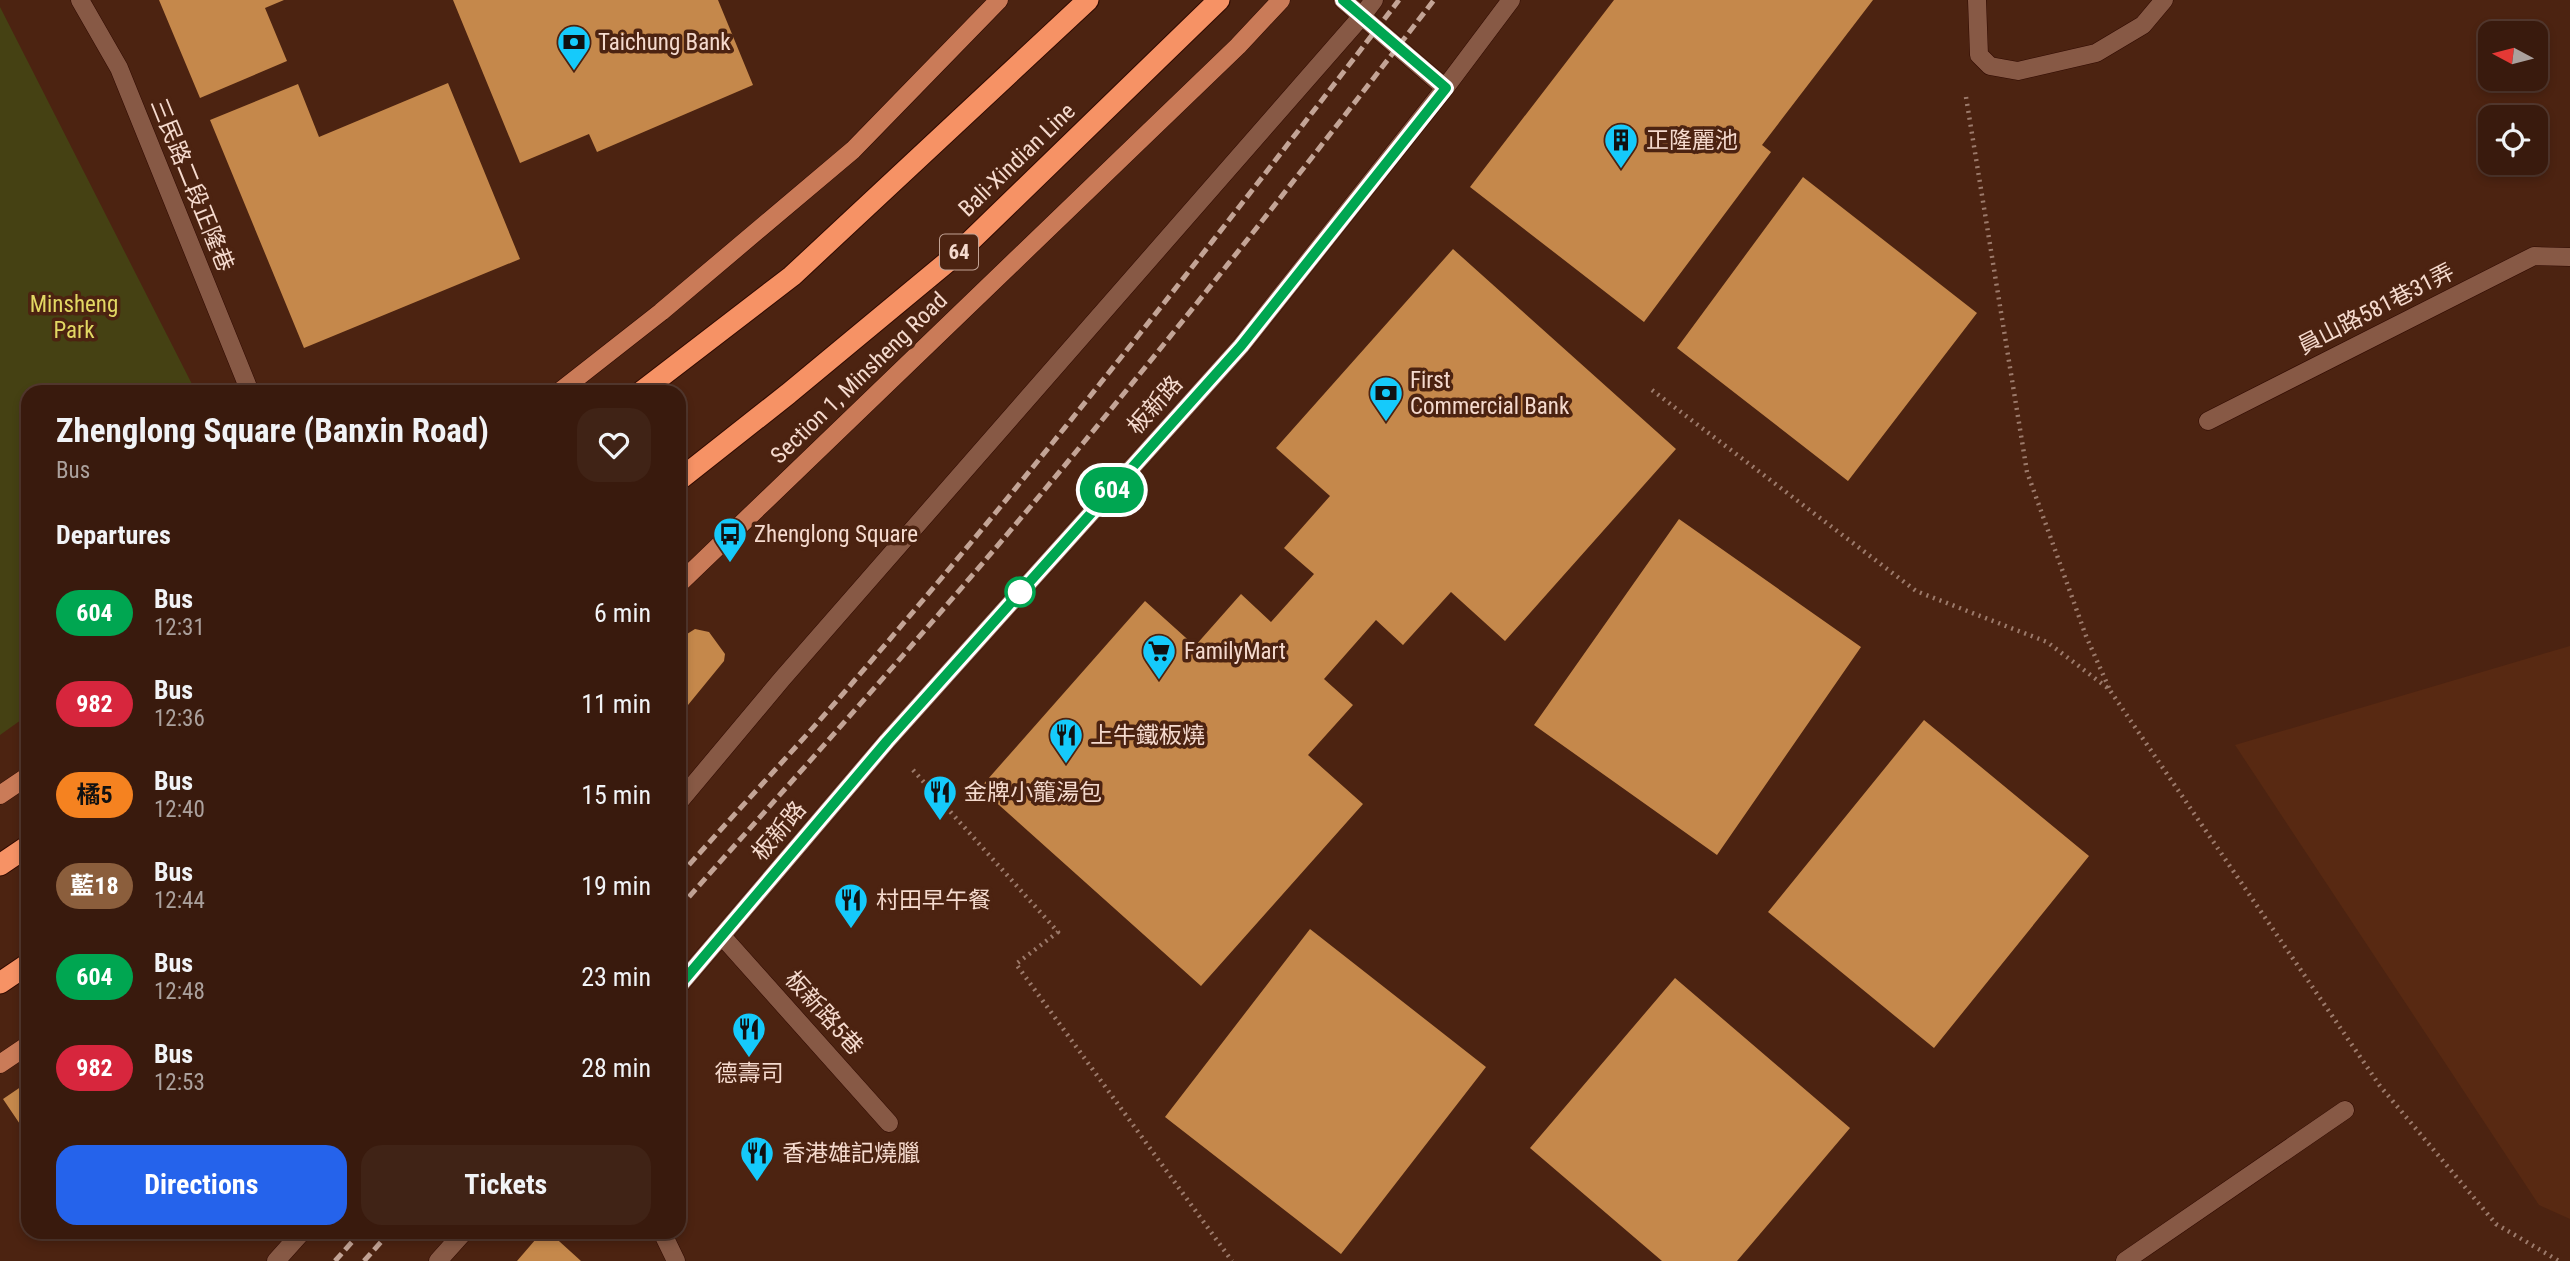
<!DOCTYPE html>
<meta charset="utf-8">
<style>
:root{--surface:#391a0d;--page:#402316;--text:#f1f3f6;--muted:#aba19d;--line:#53382e;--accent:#2563eb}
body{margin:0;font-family:"Roboto Condensed","Noto Sans TC",sans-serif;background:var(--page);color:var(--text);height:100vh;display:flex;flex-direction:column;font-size:26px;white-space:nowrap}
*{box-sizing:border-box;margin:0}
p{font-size:23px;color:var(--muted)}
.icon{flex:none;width:38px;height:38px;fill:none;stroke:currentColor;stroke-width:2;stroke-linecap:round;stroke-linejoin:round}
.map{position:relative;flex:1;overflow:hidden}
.side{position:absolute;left:21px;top:385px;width:665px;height:854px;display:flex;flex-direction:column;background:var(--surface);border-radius:21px;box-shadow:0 4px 10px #0003,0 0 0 2px var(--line)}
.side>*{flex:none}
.badge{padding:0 14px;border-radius:23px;font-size:24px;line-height:46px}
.needle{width:46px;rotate:277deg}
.fabs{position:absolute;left:2478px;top:21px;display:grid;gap:14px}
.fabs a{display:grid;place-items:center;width:70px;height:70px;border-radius:14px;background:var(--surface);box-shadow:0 4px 10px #0003,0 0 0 2px var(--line);font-size:35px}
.map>.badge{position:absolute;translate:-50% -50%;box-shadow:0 0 0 4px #fff}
h2{padding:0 35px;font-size:26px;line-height:63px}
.round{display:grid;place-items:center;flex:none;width:74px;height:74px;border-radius:21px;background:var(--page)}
.headline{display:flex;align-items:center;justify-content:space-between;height:119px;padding:0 35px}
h1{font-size:33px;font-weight:700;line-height:52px}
.button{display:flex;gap:14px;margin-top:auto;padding:14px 35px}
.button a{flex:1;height:80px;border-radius:21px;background:var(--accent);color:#fff;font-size:28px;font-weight:700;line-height:80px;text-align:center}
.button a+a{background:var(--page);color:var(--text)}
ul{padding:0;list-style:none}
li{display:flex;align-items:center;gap:21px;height:91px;padding:0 35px}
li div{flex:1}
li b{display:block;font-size:26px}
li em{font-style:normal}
li .badge{min-width:77px;font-weight:700;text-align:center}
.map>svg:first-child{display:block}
.built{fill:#582912}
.green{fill:#454113}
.building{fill:#c5884b}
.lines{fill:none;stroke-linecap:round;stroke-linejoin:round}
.minor-casing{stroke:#300a00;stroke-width:19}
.major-casing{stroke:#300a00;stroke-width:19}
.highway-casing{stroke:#300a00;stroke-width:23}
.path{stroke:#9c7a6b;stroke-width:4.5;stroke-dasharray:2 5;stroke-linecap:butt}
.minor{stroke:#875945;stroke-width:18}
.major{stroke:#ca7b58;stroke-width:18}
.highway{stroke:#f69265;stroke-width:21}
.rail{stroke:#c3a496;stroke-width:5;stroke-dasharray:10 5;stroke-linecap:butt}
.line-casing{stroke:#fff;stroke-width:16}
.line{stroke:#00a651;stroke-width:10}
.stop-dot{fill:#fff;stroke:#00a651;stroke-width:3.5}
.labels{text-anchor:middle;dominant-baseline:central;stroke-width:7;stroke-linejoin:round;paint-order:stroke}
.shield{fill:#4c2311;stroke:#c2a395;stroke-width:2}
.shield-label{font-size:21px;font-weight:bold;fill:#f5dace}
.poi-label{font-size:23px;fill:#f5dace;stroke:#4c2311;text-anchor:start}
.street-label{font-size:23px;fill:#f5dace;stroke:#4c2311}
.park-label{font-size:23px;fill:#e2d863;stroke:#4c2311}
</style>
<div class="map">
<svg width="2570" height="1261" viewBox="0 0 2570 1261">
<rect width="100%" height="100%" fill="#4c2311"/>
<path class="built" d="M2570,646V1219L2539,1205L2235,745Z"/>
<path class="green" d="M0,7L196,392H28V715L0,735Z"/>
<path class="building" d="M159,0H284L265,8L287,61L200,98Z
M453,0H718L753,85L597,152L589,134L520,163Z
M1614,0H1873L1762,145L1771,152L1644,322L1470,187Z
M448,83L520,259L304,348L210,120L298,84L319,137Z
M1803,177L1977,313L1848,481L1677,348Z
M1453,249L1676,449L1505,641L1451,592L1403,645L1376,620L1324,679L1353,705L1308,755L1363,804L1201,986L980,788L1145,601L1195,646L1241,594L1271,622L1314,574L1284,548L1330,496L1276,448Z
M1679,519L1861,647L1717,855L1534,725Z
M695,629L709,632L725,654L724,661L679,716V639Z
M1924,720L2089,856L1934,1048L1768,912Z
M1310,929L1486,1067L1341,1254L1165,1117Z
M1675,978L1850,1128L1737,1261H1662L1530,1148Z
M28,1082V1136L3,1099Z
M542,1232H549L581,1261H517Z"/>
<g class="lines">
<g class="minor-casing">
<path id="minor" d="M80,0L119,68L250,392
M1343,0L1445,88
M1977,0L1979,55L1990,66L2018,71L2096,53L2143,25L2164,0
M2208,421L2534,256L2570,257
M679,802L782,679L1362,16L1374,0
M722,936L889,1123
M679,986L887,741L1241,346L1445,88L1511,0
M662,1232L676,1261
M276,1261L302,1232
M438,1261L464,1232
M2125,1261L2345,1110"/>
</g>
<g class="major-casing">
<path id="major" d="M559,392L661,312L853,150L999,0
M679,584L1238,46L1281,0
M0,795L28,776
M0,1064L28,1045"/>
</g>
<g class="highway-casing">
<path id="highway" d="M641,392L792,276L1088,0
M679,480L788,394L957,254L1219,0
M0,865L28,846
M0,983L28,964"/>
</g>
<path class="path" d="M1966,97L2027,472L2086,636L2109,688
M1652,390L1916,591L2047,642L2109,689L2380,1086L2496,1224L2559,1261
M913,770L1058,932L1016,964L1232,1261"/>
<use href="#minor" class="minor"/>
<use href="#major" class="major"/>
<use href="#highway" class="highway"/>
<path class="rail" d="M679,876C737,811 797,747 854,681C1044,461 1222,230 1399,0
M679,908C816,754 954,601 1084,442C1204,297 1319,149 1434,0
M335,1261L361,1232
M364,1261L390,1232"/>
</g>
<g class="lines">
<g class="line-casing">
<path id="line" d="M679,986L887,741L1241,346L1446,88L1343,0"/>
</g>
<use href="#line" class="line"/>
</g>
<defs>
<g id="bank-pin" transform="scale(1.75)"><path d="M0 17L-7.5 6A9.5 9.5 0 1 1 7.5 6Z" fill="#15cafb" stroke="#4c2311"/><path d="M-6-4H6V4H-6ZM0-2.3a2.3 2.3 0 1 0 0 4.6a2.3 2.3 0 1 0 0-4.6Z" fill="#111"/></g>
<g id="building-pin" transform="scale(1.75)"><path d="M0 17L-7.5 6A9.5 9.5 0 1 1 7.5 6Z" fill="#15cafb" stroke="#4c2311"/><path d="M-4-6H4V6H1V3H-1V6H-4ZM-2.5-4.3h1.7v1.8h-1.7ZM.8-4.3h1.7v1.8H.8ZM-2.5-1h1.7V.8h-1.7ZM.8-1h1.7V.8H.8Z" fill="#111"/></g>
<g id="bus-pin" transform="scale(1.75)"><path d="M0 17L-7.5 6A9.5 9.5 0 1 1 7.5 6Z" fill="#15cafb" stroke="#4c2311"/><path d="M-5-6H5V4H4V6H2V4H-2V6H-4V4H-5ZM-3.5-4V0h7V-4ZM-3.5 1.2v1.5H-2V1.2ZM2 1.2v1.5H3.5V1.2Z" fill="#111"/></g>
<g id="supermarket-pin" transform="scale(1.75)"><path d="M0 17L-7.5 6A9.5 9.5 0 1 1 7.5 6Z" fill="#15cafb" stroke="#4c2311"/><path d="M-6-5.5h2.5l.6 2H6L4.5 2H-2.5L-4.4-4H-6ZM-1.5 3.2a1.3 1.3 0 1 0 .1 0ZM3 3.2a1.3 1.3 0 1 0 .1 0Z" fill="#111"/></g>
<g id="restaurant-pin" transform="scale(1.75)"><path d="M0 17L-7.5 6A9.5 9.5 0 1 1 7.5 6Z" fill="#15cafb" stroke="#4c2311"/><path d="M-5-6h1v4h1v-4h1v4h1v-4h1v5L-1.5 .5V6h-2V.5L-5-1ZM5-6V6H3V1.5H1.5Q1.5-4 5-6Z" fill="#111"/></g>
</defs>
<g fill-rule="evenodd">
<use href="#bank-pin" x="574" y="42"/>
<use href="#building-pin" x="1621" y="140"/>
<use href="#bank-pin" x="1386" y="393"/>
<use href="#bus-pin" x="730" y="534"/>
<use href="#supermarket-pin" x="1159" y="651"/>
<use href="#restaurant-pin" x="1066" y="735"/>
<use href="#restaurant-pin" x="940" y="792"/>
<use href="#restaurant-pin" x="851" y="900"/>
<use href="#restaurant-pin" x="749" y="1029"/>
<use href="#restaurant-pin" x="757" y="1153"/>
</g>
<circle class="stop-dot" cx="1020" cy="592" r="14"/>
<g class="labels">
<rect class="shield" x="940" y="234.5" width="38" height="35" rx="5"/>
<g class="shield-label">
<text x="959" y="252">64</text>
</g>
<g class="poi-label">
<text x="598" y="42">Taichung Bank</text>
<text x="1646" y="140">正隆麗池</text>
<text x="1410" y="380">First<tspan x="1410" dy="26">Commercial Bank</tspan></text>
<text x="754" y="534">Zhenglong Square</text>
<text x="1184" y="651">FamilyMart</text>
<text x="1090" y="735">上牛鐵板燒</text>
<text x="964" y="792">金牌小籠湯包</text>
<text x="876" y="900">村田早午餐</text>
<text x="749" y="1073" text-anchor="middle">德壽司</text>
<text x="782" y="1153">香港雄記燒臘</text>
</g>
<g class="street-label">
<text transform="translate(1017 160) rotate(-44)">Bali-Xindian Line</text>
<text transform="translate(192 185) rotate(68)">三民路二段正隆巷</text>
<text transform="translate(2376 309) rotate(-27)">員山路581巷31弄</text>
<text transform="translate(859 378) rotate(-44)">Section 1, Minsheng Road</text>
<text transform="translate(1155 405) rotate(-48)">板新路</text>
<text transform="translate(779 831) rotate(-50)">板新路</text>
<text transform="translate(824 1013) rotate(48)">板新路5巷</text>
</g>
<g class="park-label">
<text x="74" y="304">Minsheng<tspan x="74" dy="26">Park</tspan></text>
</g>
</g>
</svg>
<div class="fabs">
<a><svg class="needle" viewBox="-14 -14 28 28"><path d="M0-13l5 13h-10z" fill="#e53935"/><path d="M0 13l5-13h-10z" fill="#aba19d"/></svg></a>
<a><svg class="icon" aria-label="locate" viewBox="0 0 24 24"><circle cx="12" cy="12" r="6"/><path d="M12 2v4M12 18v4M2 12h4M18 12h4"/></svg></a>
</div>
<b class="badge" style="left:1112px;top:490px;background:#00a651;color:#fff">604</b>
<section class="side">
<div class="headline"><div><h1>Zhenglong Square (Banxin Road)</h1><p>Bus</p></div><a class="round"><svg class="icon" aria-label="heart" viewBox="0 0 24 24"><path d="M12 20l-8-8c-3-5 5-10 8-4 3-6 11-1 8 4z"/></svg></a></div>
<h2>Departures</h2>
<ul>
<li><span class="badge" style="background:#00a651;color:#fff">604</span><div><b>Bus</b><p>12:31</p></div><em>6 min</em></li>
<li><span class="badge" style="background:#d7263d;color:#fff">982</span><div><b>Bus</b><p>12:36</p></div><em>11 min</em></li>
<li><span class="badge" style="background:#f58220;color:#111">橘5</span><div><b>Bus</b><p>12:40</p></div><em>15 min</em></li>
<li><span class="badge" style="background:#8b5e3c;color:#fff">藍18</span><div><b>Bus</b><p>12:44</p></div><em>19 min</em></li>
<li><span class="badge" style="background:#00a651;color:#fff">604</span><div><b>Bus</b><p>12:48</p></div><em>23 min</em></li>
<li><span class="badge" style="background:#d7263d;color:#fff">982</span><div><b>Bus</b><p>12:53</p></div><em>28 min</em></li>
</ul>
<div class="button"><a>Directions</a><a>Tickets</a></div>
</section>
</div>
